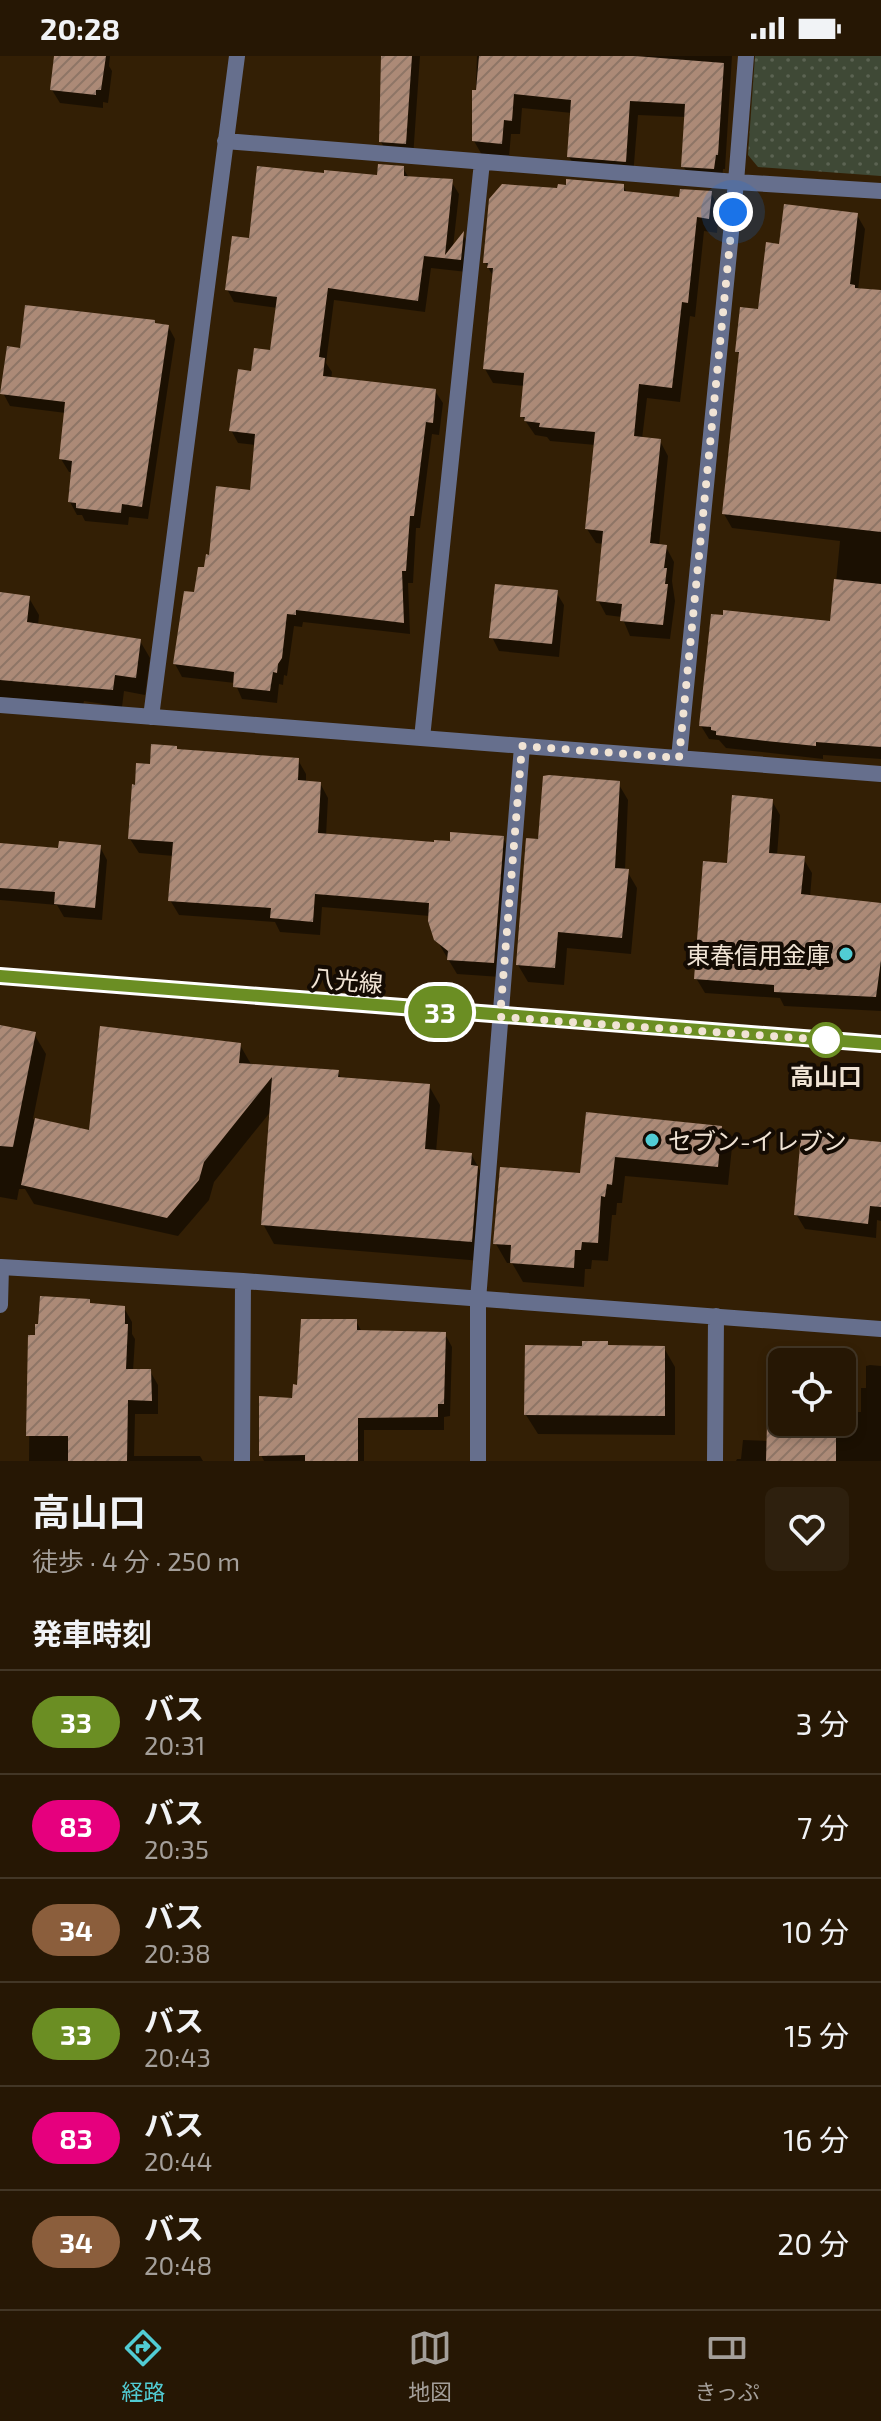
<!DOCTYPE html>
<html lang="ja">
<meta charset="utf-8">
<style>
:root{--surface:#261704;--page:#2e200e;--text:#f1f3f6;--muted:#a49f9a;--line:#423626;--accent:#51ccd4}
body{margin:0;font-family:"Exo 2","Noto Sans JP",sans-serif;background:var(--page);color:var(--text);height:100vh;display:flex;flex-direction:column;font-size:30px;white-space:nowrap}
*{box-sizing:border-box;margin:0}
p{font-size:26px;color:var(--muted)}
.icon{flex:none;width:44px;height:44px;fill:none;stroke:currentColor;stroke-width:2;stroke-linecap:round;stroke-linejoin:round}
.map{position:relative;height:1405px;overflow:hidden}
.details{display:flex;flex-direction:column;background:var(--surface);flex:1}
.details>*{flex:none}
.badge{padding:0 16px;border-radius:26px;font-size:28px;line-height:52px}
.fabs{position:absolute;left:768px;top:1292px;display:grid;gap:16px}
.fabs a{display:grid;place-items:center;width:88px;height:88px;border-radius:12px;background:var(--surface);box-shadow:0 4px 12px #0003,0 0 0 2px var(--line);font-size:40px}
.you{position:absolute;width:40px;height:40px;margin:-20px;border:6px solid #fff;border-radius:50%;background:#1a73e8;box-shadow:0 0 0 12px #1a73e833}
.map>.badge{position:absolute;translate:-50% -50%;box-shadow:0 0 0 4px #fff}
h2{padding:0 32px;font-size:30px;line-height:72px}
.round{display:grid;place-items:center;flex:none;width:84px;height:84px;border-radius:12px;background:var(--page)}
.head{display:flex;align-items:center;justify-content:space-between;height:136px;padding:0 32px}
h1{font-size:38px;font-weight:700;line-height:60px}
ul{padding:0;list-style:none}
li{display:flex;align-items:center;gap:24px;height:104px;padding:0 32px;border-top:2px solid var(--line)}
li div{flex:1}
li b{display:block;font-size:30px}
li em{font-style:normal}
li .badge{min-width:88px;font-weight:700;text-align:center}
.status{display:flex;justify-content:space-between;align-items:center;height:56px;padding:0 40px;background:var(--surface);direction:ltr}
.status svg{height:22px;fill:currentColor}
.tab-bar{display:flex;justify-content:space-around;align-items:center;height:112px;border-top:2px solid var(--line);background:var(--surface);font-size:22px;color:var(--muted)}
.tab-bar a{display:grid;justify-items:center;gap:4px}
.tab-bar .current{color:var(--accent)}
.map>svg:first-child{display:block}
.green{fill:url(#green-dots)}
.shadow{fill:#0007}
.building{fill:url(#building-hatch)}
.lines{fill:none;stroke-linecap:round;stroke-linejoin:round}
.minor{stroke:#666f8d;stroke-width:16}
.tertiary{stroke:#666f8d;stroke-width:16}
.line-casing{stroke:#fff;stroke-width:18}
.line{stroke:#6b8e23;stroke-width:12}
.walk{stroke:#f0e3d4;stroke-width:8;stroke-dasharray:0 14.4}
.poi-dot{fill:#51ccd4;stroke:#140b03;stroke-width:3}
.stop-dot{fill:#fff;stroke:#6b8e23;stroke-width:4}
.labels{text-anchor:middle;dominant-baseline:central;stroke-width:8;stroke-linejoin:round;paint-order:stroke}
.poi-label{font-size:24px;fill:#f0e3d4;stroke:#140b03;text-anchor:end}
.street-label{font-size:24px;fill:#f0e3d4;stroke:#140b03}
.stop-label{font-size:24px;font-weight:bold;fill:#f0e3d4;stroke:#140b03}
</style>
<div class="status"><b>20:28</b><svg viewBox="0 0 49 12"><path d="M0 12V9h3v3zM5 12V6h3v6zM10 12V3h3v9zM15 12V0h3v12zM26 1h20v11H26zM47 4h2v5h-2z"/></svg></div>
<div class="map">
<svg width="881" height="1405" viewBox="0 0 881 1405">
<defs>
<pattern id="green-dots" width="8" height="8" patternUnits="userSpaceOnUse" patternTransform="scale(2)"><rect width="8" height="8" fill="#3f4936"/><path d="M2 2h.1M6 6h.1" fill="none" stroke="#5b6352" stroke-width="1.8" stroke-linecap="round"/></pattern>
<pattern id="building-hatch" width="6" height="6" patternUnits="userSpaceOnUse" patternTransform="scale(2)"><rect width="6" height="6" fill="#ac8a77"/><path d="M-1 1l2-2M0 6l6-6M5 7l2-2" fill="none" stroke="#8e7566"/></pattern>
</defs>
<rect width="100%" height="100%" fill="#331f05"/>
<path class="green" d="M755,0H881V120L758,111L748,99Z"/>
<path class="shadow" d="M56,0H110L109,10L112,15L108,47L103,46V52L60,47L52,34Z
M384,0H420L413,102L389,100L381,86Z
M477,0H732L725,113H723L722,127L692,124L683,110L686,61L638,59L633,120L578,115L569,101L572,57L522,52L520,78H511L509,101L482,99L474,85Z
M403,112L409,122L451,125L459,138L453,191L463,179L470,190L467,216L431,212L425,256L334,244L326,307L332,316L331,323L435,335L443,347L439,379L432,378L420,472H416L413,527H408L410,578L303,566L302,571L294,570L287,620L284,619L283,629L279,628L277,647L242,643L235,627L182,621L175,608L206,513L251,436L256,389L238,387L231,374L252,317L272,297L278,252L234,246L227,233L251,184L379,121Z
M623,130L628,138L681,144L711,137L719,152L717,177L704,175L695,261L690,260L680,346L647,342L642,383L660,385L668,400L659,490L666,491L674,506L672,525L675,545L670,583L630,580L622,561L606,559L598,544L604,488L596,487L587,473L596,389L550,385L547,381L535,379L522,360L525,330L493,327L485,313L494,222L485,206L559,134Z
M857,159L865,173L858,234L881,236V703L823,699V703L726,692L719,684L709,683L701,670L832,567L840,485L732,472L724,458L741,301L737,295L759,255L781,191Z
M156,269L168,270L175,283L148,463L129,461L128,469L85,465L82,459H77L70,446L73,416H69L61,403L66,357L10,350L3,337L22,294Z
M556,536L564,549L559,601L499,595L492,581Z
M0,538L29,542L39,559L38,570L140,585L150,602L145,639L124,635L122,651L84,645L83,649L0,641Z
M178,695L298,704L306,718V727H320L328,742L326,780L436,788L503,782L511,797L501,921L457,918L436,883L430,860L322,851L320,879L280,876L275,866L179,859L170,844L174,800L139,797L130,783L151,710Z
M618,727L628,744L625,814L627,815L637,832L631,898L567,892L564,929L528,926L518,909L540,785Z
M772,745L780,759L777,800L803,802L812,817L810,841L881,849V955L784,950L780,942L705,937L696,922L729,809Z
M0,789L60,794L100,791L107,804L102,864L64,861L57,849L0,844Z
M0,971L34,978L46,998L33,1063L90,1076L240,989L252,1010L338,1016L342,1024L429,1030L440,1049L436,1096L471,1098L482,1118V1205L274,1188L263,1168L272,1054L214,1126L209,1144L178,1180L34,1148L25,1133H19L17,1144L0,1141Z
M588,1058L721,1072L732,1091L728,1129L625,1120L622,1147H617L616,1159H612L608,1205L592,1204L591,1213H585L584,1231L523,1226L512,1207H507L496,1188L582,1120Z
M881,1088V1165L877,1164L876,1182L805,1173L796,1158Z
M91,1249L124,1252L132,1266V1278L135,1283L133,1315H150L158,1329V1358H135L134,1400H200L203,1405H29L30,1281H37Z
M356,1265L362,1276L445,1278L452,1291L450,1360L444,1361V1374H364V1405H264L261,1399L294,1344L299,1331Z
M607,1287L609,1291L664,1292L675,1311V1379L538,1378L526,1359L584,1292Z
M870,1309L881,1310V1405H736L737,1403H741L743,1384L769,1385L770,1353H782V1366H842V1356H861V1332H866V1310Z"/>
<path class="building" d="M54,0H106L101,34H96V39L50,34Z
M381,0H412L406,88L379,86Z
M479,0H635L724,7L718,99H716L714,113L681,111L685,48L630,45L626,106L567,101L571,44L514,38L512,65L504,64L502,88L472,85V34H476Z
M378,108L404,110V120L453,123L445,199L464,175L461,204L424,200L418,245L328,232L319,301L325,302L323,320L436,333L433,367L426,366L414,460H410L406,515H402L404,567L296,554V559L287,558L282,602L278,608L277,617L273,616L270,635L233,631L234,616L173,608L184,535L194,536L198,511H204L206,498L209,499L216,430L250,434L255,378L229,375L238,313L251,315L254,292L270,294L277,241L225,234L232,180L249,182L257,110L324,117V114L377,119Z
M566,123L624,128V135L679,141L680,133L712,135L709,163L697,161L688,247L682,246L672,332L639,328L634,380L661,383L650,487L667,489L664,512H667L665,528H668L663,569L620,565L622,548L596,545L603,475L585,473L595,376L539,371L540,367L524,365L525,361H520L524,317L483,313L493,212H487L488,207H483L489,143L502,128L557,132L558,128L566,129Z
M784,148L858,157L850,228L855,229V232L881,234V476L722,458L739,296H735L740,251L758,253L766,186L779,188Z
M25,249L155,264V267L169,269L142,451L122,448L121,457L76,452V447L68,446L72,405L59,403L65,346L0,338L7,290L20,292Z
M834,523L881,528V691L816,686V690L766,685L716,679V675L711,674V671L699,670L711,558L723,559V554L830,565Z
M495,528L558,534L552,588L489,582Z
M0,536L30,540L27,566L141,583L136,622L115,619L113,634L0,624Z
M151,688L177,690V693L299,702L298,724L321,726L318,777L434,786V784L450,785V776L504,780L494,907L447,904L448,895L434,884L428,865L429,847L315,838L313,866L270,862L271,852L168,845L173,786L128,783L132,728L135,729L136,707L150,708Z
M549,719L620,725L615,812L629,813L622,882L558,876L555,912L516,909L526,782L538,783L543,720Z
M732,739L773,743L769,797L805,800L801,838L881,847V904L876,941L774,936V929L694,923L703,805L727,807Z
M59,785L101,789L95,852L54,848L55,836L0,832V787L58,792Z
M0,969L36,976L13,1091L0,1090Z
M100,970L241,987L239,1007L339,1014L338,1021L430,1028L425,1093L472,1097L471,1109L478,1110L472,1186L261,1169L272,1021L204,1106L199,1124L167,1162L21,1129L35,1062L89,1074Z
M586,1056L722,1070L718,1111L615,1101L612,1129L607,1128L605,1141L601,1140L598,1187L582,1186L581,1194H575L574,1212L510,1207L511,1189L493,1188L500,1111L580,1117Z
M801,1078L881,1086V1151L870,1150L868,1168L794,1159Z
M40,1240L90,1243V1247L125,1250V1268H128L126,1313H151L152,1345L128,1344L127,1405H68V1380H26L28,1279H35V1268H38Z
M301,1263H357V1274L446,1276L444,1348H438V1361L358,1362V1405H305V1399L259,1400V1340L292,1342L293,1328L297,1329Z
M582,1285H608V1289L665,1290V1360L524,1359L525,1289L582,1290Z
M767,1366H836V1405H766Z"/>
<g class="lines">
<path class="minor" d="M225,85L736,126L881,135
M0,649L881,718
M151,661L237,0
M422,682L482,106
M679,702L736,126L746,0
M0,1249L1,1211L243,1225L881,1273
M242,1405L243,1225
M478,1405V1244L522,690
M715,1405L716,1260"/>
<path class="tertiary" d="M0,920L881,988"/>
</g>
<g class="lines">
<g class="line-casing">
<path id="line" d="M0,920L881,988"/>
</g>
<use href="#line" class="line"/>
<path class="walk" d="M733,156L679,702L522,690L500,961L826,984"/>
</g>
<g class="poi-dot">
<circle cx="846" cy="898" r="8"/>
<circle cx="652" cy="1084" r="8"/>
</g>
<circle class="stop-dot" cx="826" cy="984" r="16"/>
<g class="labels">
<g class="poi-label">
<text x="830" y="898">東春信用金庫</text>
<text x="668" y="1084" text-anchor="start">セブン-イレブン</text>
</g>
<g class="street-label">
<text transform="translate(347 924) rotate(5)">八光線</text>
</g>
<g class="stop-label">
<text x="826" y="1019">高山口</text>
</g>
</g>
</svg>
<div class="fabs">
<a><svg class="icon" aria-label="locate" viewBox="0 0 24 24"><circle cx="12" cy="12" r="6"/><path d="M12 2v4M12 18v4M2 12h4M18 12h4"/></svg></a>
</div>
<div class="you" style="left:733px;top:156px"></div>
<b class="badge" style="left:440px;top:956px;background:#6b8e23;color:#fff">33</b>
</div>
<section class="details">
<div class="head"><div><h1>高山口</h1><p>徒歩 · 4 分 · 250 m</p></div><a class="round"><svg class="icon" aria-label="heart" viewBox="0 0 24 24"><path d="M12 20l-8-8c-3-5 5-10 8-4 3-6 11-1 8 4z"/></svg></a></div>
<h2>発車時刻</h2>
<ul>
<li><span class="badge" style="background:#6b8e23;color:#fff">33</span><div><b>バス</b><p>20:31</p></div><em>3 分</em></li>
<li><span class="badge" style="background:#e6007e;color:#fff">83</span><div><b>バス</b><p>20:35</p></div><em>7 分</em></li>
<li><span class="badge" style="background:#8b5e3c;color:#fff">34</span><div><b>バス</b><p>20:38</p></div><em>10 分</em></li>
<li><span class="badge" style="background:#6b8e23;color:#fff">33</span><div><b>バス</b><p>20:43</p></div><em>15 分</em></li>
<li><span class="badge" style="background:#e6007e;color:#fff">83</span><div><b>バス</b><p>20:44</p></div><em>16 分</em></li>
<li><span class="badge" style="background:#8b5e3c;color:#fff">34</span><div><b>バス</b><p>20:48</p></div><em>20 分</em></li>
</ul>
</section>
<nav class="tab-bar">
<a class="current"><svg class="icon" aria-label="directions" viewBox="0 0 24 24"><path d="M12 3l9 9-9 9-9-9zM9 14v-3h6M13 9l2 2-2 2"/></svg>経路</a>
<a><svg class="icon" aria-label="map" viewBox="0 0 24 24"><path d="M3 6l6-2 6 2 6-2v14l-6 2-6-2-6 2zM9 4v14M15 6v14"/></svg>地図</a>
<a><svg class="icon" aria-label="tickets" viewBox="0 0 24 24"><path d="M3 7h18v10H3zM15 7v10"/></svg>きっぷ</a>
</nav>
